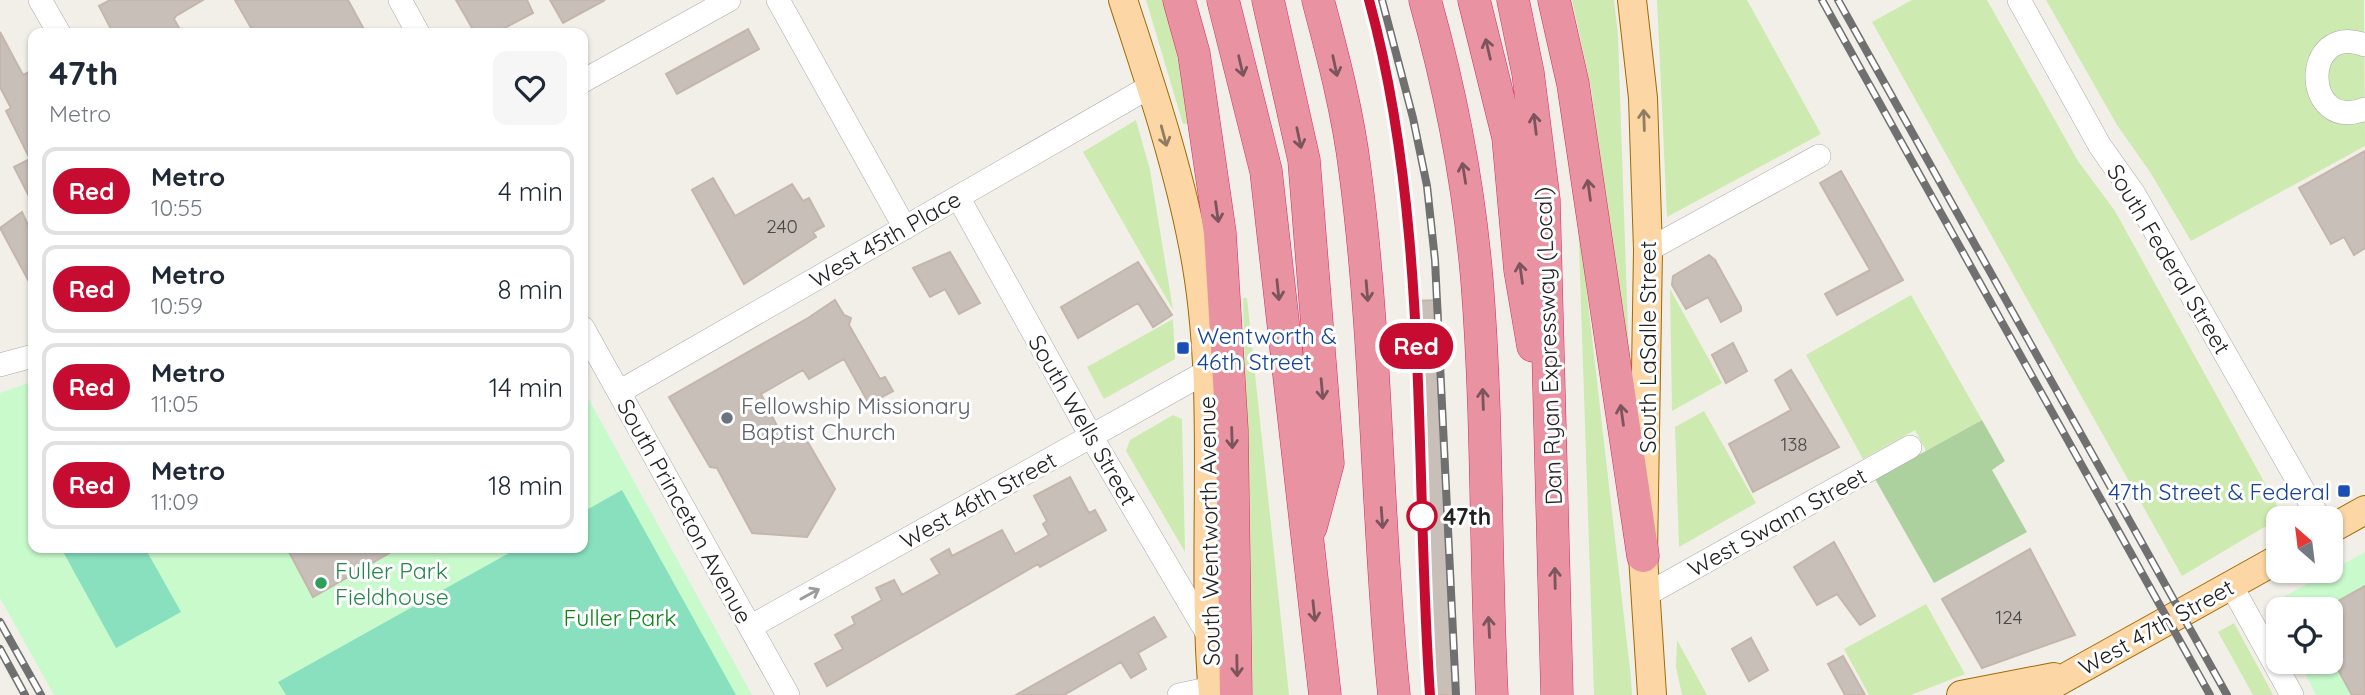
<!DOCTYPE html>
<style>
:root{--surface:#fff;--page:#f6f6f7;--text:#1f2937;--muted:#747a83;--line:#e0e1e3}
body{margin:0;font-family:Quicksand,sans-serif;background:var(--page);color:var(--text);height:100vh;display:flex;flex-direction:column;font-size:26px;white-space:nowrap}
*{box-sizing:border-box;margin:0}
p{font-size:23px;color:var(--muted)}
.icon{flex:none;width:38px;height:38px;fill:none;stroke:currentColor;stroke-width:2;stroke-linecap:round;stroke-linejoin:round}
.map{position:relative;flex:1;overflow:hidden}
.sheet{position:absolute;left:28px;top:28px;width:560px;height:525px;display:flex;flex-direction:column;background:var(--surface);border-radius:14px;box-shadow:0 2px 5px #0004}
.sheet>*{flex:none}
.badge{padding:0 14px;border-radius:23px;font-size:24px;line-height:46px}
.needle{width:46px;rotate:332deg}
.controls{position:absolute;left:2266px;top:506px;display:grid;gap:14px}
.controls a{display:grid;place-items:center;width:77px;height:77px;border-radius:14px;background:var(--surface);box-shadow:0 2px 5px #0004;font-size:35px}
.map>.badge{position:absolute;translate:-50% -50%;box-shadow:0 0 0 4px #fff}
.round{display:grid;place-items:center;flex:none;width:74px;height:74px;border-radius:14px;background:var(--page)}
.head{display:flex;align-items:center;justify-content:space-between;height:119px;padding:0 21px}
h1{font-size:33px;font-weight:700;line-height:52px}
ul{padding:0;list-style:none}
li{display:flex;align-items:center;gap:21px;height:88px;margin:0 14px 10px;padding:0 7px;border:4px solid var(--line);border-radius:14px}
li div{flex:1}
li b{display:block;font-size:26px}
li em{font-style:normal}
li .badge{min-width:77px;font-weight:700;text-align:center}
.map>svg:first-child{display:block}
.grass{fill:#cdebb0}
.forest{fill:#add19e}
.park{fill:#c8facc}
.pitch{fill:#88e0be}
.building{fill:#c7bfb8;stroke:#c4b6ab;stroke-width:2}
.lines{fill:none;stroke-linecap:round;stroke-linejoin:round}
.minor-casing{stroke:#a9a9a9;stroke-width:24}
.major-casing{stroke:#a06b00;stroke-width:30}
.highway-casing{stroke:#dc2a67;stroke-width:33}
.minor{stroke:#fff;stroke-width:23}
.major{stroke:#fcd6a4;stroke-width:28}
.highway{stroke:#e892a2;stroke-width:32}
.rail-casing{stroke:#707070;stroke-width:8}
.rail{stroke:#fff;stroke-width:5;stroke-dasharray:16;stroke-linecap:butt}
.oneway{stroke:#7b545c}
.oneway2{stroke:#8f7c63}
.oneway3{stroke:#9c9c9c}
.line-casing{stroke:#fff;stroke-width:16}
.line{stroke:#c60c30;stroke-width:10}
.transit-dot{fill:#1a4fb4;stroke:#fff;stroke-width:2.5}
.worship-dot{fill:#6b7280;stroke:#fff;stroke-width:2.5}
.stop-dot{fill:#fff;stroke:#c60c30;stroke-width:3.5}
.leisure-dot{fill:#2e9e5b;stroke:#fff;stroke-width:2.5}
.labels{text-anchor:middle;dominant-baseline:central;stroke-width:6;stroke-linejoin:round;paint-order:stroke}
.number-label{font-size:19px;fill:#4b4948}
.street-label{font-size:23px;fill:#222;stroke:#fff}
.transit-label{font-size:23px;fill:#164399;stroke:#fff;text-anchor:start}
.worship-label{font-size:23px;fill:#5b616d;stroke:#fff;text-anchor:start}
.stop-label{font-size:23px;font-weight:bold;fill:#222;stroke:#fff;text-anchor:start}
.leisure-label{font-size:23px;fill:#27864d;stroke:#fff;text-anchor:start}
.park-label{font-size:23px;fill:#0c8416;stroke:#fff}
</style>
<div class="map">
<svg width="2365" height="695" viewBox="0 0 2365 695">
<rect width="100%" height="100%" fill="#f2efe9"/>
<path class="grass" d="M1146,0H1164L1193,123L1183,124Z
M1572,0H1614L1618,35L1630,391L1625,390L1592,93Z
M1657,0H1747L1821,134L1667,217Z
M1912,0H1987L2078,161L2115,211L2283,516L2182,576L1872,22Z
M2046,0H2364L2365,146L2191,241L2150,172L2117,125Z
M1136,120L1150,170L1173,310L1083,152Z
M1578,215L1631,678L1632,695H1594Z
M1670,289L1722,383L1672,411Z
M1911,295L1982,420L1926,451L1915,430L1863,459L1806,355Z
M1243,298H1247L1289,695H1253Z
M1173,319L1175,359L1104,399L1087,367Z
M1704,411L1756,503L1679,547L1675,427Z
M1173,415L1182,419L1185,552L1126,451L1130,440Z
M1926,604L1965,674L1911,695H1869L1844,649Z
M2234,623L2269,687L2273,695H2253L2218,632Z
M1677,640L1707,695H1682L1676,667Z"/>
<path class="forest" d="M1982,420L2005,461L1992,470L2027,532L1934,583L1875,479Z"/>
<path class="park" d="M33,381V548H583V389L752,695H54L0,598V393Z
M2365,552V695H2316L2299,662H2331V609H2278V623L2269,605Z"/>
<path class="pitch" d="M622,490L736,695H286L278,682L518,548H583V512Z
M61,548H145L181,612L116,648Z"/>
<path class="building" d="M110,0H203L176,16L174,19L182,33H113L99,6Z
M235,0H348L366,33H254Z
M456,0H527L533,13L495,33H475Z
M550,0H605L563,23Z
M748,29L759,49L677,94L666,74Z
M0,32L23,75L33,70V204L14,167L30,159L6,111L11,108L0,87Z
M2365,151V248L2354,255L2344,237L2331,244L2299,188Z
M1841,171L1903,280L1837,315L1825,294L1870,270L1820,183Z
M713,178L735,216L792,184L803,201L809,198L824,226L813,232L816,237L744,284L692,190Z
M22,212L33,236V289L0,228Z
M950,252L980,303L959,314L945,289L930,297L913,268Z
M1709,255L1715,260L1741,307V311L1721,322L1708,297L1686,309L1672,285L1673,276Z
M1138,262L1172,315L1153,327L1138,303L1078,338L1061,307Z
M835,300L844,315L851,318L849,325L880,379L885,377L893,391L869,404L844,359L809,379L803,370L761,394L783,438L806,439L835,489L807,537L752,533L717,468L710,467L669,397L808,318Z
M1440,300L1451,598L1457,695H1429L1422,599L1411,301Z
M1733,343L1747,371L1726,383L1712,355Z
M1791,370L1839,447L1753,492L1729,444L1791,410L1775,380Z
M1070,477L1089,513L1095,510L1106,530L1040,567L1038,564L827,686L815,664L843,649L835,635L855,624L852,617L882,600L876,588L894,580L902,595L940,574L931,559L949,549L952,556L1002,530L1015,554L1049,535L1043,524L1047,521L1034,496Z
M1834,542L1875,616L1860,625L1837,594L1817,605L1794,567Z
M287,548H398L313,597Z
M2030,549L2075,635L1982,668L1942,599Z
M2365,586V695H2352L2331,657L2338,654L2331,641V605Z
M1154,617L1166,637L1138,653L1146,669L1131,678L1121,662L1064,695H1016Z
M1751,638L1768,670L1749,681L1732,649Z
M1843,656L1865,695H1845L1828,664Z"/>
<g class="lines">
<g class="minor-casing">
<path id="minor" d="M40,0L59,33
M400,0L418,33
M778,0L905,228
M2019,0L2100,146L2134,194L2319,518
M2365,45C2300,21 2302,134 2365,109
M583,81L729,0
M958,197L1091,436L1210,638
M1648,250L1819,156
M583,328L788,695
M0,365L33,356
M619,392L1151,86
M2231,585L2292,695
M1644,596L1910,447
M750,627L1206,372
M1179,695L1212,688"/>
</g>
<g class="major-casing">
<path id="major" d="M1123,0C1149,80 1177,162 1193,245C1222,388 1200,549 1213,695
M1632,0L1643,98L1648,250L1643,556L1652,695
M2331,529L2365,510
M1961,695L2054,677
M2034,695L2278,559"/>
</g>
<g class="highway-casing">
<path id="highway" d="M1179,0L1194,54L1220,233L1232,430L1236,695
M1223,0L1266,171L1325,695
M1268,0L1304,160L1328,463L1311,527
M1318,0C1333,56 1348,113 1355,171C1378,345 1376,521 1394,695
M1425,0C1451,92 1469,186 1477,281C1488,419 1485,557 1492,695
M1474,0L1508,137L1520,270L1533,346
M1513,0L1528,73L1544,200L1557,695
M1554,0L1573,84L1643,556"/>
</g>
<use href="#minor" class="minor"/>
<use href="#major" class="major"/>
<use href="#highway" class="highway"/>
<g class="rail-casing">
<path id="rail" d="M1369,0C1430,221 1414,467 1430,695
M1382,0L1413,118L1427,186L1435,260L1456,695
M1822,0L2210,695
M1838,0L2227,695
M0,622L41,695
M0,649L25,695"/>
</g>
<use href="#rail" class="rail"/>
</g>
<defs><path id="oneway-shaft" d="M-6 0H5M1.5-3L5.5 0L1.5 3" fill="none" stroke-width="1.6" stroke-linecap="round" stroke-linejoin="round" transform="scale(1.75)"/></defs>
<g class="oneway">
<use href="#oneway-shaft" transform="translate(1488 49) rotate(-103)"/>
<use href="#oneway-shaft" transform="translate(1241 66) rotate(77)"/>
<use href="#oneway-shaft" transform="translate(1335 66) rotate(78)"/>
<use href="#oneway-shaft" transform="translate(1535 124) rotate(-97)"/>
<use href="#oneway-shaft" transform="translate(1299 138) rotate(78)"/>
<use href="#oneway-shaft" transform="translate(1464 173) rotate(-99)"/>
<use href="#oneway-shaft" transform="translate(1589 190) rotate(-98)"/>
<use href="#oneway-shaft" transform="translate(1217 212) rotate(82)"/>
<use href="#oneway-shaft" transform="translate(1521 273) rotate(-98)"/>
<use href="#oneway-shaft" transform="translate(1278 290) rotate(84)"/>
<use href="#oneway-shaft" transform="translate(1367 291) rotate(85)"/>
<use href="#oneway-shaft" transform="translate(1322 389) rotate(85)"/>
<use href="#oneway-shaft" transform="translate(1483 399) rotate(-92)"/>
<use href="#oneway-shaft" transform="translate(1622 415) rotate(-98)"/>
<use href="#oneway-shaft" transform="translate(1232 438) rotate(88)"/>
<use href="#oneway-shaft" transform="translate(1382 518) rotate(86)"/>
<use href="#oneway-shaft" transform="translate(1555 578) rotate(-91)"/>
<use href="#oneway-shaft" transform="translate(1314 611) rotate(84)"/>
<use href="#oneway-shaft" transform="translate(1489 627) rotate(-93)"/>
<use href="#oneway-shaft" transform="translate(1237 666) rotate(89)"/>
</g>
<g class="oneway2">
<use href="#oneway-shaft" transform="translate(1644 120) rotate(-92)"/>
<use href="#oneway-shaft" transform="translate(1164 136) rotate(75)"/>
</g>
<use class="oneway3" href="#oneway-shaft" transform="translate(810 594) rotate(-29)"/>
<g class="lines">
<g class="line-casing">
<path id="line" d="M1369,0C1430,222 1414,467 1430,695"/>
</g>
<use href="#line" class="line"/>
</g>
<g class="transit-dot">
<rect x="1176" y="341" width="14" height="14" rx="3.5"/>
<rect x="2337" y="484" width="14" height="14" rx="3.5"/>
</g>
<circle class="worship-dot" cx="727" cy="418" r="7"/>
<circle class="stop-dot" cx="1422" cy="516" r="14"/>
<circle class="leisure-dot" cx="321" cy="583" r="7"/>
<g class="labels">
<g class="number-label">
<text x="782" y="226">240</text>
<text x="1794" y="444">138</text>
<text x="2009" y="617">124</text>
</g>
<g class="street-label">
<text transform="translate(885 239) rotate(-30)">West 45th Place</text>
<text transform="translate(2169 259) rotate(59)">South Federal Street</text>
<text transform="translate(1548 346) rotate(-92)">Dan Ryan Expressway (Local)</text>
<text transform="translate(1647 347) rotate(-90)">South LaSalle Street</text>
<text transform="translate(1083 420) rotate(60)">South Wells Street</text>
<text transform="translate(978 500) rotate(-29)">West 46th Street</text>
<text transform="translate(685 511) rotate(61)">South Princeton Avenue</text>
<text transform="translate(1777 522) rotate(-29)">West Swann Street</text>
<text transform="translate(1209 531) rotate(-91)">South Wentworth Avenue</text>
<text transform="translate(2156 627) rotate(-29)">West 47th Street</text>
</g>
<g class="transit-label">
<text x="1197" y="335">Wentworth &amp;<tspan x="1197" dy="26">46th Street</tspan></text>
<text x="2330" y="491" text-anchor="end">47th Street &amp; Federal</text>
</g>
<g class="worship-label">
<text x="741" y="405">Fellowship Missionary<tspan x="741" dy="26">Baptist Church</tspan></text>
</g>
<g class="stop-label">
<text x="1443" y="516">47th</text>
</g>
<g class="leisure-label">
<text x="335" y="570">Fuller Park<tspan x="335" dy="26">Fieldhouse</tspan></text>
</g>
<g class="park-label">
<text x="620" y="617">Fuller Park</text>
</g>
</g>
</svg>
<div class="controls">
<a><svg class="needle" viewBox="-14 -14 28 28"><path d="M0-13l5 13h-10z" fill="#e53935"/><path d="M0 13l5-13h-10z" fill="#747a83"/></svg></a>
<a><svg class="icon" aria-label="locate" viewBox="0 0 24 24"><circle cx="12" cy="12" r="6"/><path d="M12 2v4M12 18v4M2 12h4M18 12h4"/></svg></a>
</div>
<b class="badge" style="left:1416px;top:346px;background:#c60c30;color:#fff">Red</b>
<section class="sheet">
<div class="head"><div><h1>47th</h1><p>Metro</p></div><a class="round"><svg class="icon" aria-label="heart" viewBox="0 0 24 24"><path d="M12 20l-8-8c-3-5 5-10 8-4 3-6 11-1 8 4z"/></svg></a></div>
<ul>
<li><span class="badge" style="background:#c60c30;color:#fff">Red</span><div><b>Metro</b><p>10:55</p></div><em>4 min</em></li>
<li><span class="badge" style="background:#c60c30;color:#fff">Red</span><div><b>Metro</b><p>10:59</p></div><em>8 min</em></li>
<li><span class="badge" style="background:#c60c30;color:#fff">Red</span><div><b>Metro</b><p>11:05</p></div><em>14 min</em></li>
<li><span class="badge" style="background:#c60c30;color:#fff">Red</span><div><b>Metro</b><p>11:09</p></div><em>18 min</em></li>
</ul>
</section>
</div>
